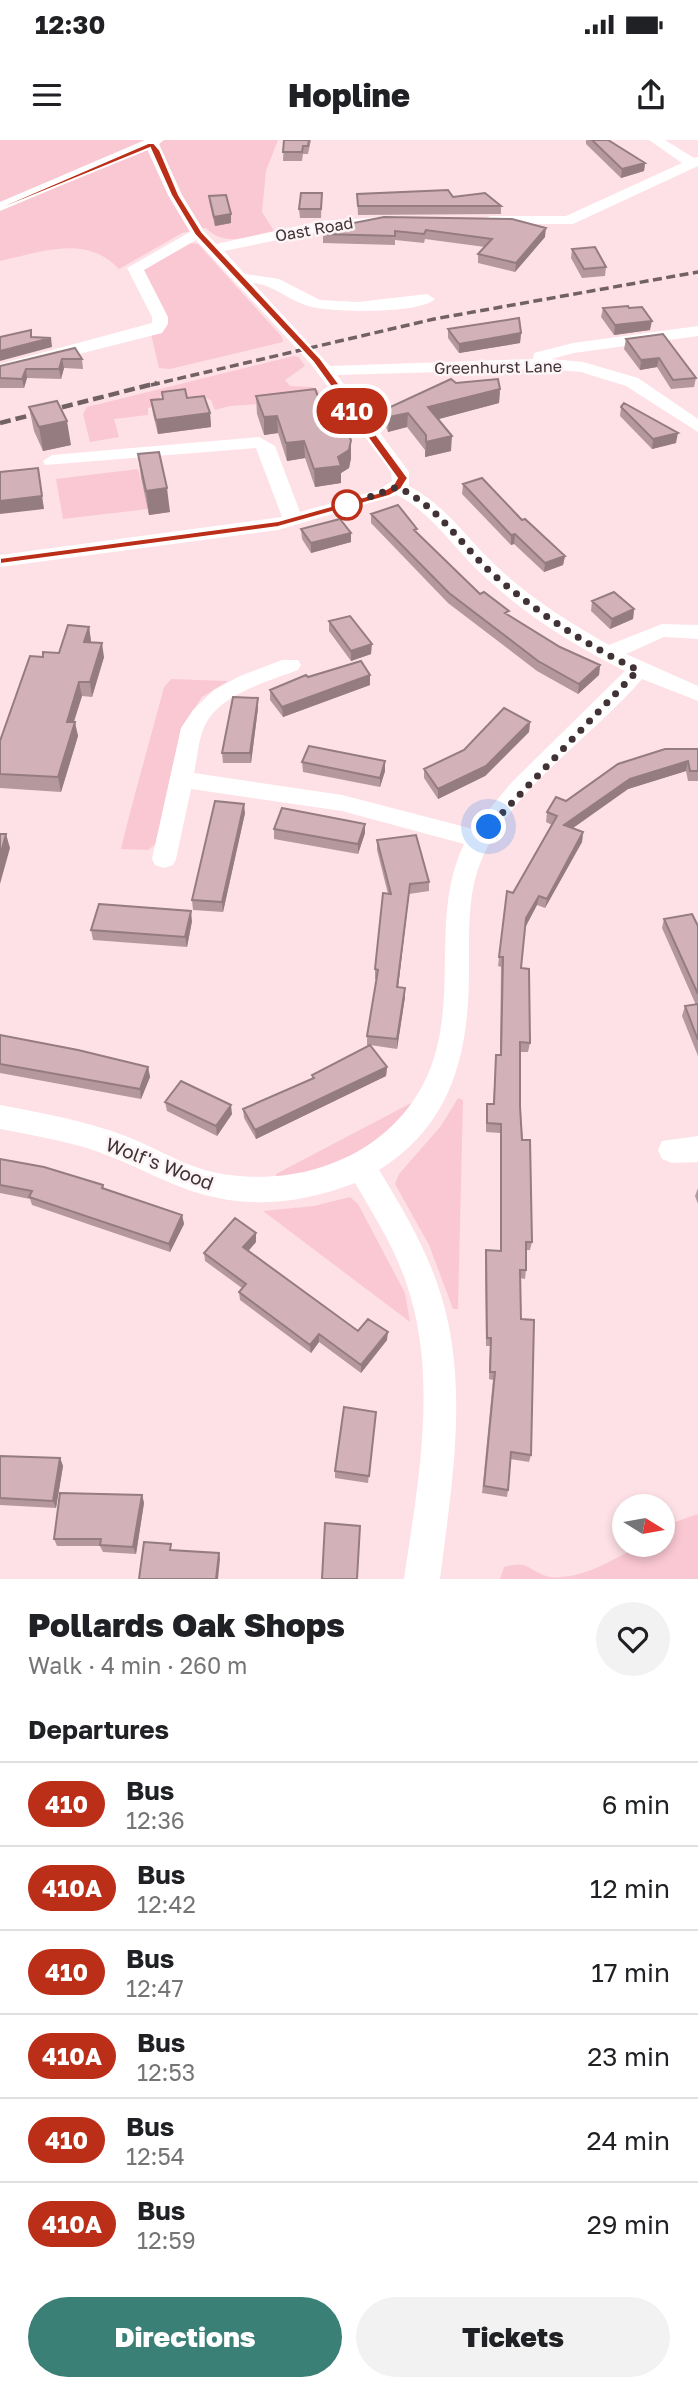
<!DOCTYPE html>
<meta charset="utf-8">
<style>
:root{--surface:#fff;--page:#f2f2f2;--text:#202124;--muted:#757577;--line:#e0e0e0;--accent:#3a8077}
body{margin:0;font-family:"Golos Text",sans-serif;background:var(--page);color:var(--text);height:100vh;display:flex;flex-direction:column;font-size:26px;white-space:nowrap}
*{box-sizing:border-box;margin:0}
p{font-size:23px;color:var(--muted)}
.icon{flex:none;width:38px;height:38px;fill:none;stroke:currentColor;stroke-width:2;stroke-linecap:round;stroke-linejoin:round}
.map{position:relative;height:1439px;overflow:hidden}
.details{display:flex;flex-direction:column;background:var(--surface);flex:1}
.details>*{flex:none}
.badge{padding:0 14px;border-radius:23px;font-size:24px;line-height:46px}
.needle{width:46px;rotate:101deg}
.tools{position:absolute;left:612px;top:1354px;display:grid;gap:14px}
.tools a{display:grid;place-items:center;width:63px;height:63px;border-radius:50%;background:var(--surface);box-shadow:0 4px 10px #0003;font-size:35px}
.you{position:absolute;width:35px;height:35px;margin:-18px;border:5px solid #fff;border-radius:50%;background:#1a73e8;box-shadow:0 0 0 10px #1a73e833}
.map>.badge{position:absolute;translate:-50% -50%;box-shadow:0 0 0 4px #fff}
h2{padding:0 28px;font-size:26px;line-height:63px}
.round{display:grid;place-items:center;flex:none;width:74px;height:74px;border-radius:37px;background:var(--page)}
.head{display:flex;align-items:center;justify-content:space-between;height:119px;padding:0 28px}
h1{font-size:33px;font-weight:800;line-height:52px}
.primary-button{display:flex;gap:14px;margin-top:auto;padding:14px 28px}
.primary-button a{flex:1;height:80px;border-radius:42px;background:var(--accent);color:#fff;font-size:28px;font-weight:800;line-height:80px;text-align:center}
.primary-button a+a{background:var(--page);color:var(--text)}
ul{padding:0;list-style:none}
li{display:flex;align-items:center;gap:21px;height:84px;padding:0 28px;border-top:2px solid var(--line)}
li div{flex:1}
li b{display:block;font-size:26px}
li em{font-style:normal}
li .badge{min-width:77px;font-weight:700;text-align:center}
.status{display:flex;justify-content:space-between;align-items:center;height:49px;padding:0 35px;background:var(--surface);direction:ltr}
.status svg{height:19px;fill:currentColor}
header{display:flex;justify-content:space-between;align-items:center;height:91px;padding:0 28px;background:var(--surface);font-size:32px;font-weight:800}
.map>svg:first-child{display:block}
.green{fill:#fac8d3}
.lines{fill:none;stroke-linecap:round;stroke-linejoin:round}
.minor{fill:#fff;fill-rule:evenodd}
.rail-far1{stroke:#726164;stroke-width:3.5;stroke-dasharray:9 4.5;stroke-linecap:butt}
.rail{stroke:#726164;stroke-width:4.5;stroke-dasharray:11 5;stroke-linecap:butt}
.wall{fill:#b5989e}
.shaded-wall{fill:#947c81}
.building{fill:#d3b1b8;stroke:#947c81;stroke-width:2}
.line{fill:#bb2e18;stroke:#fff;stroke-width:2}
.walk{stroke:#403235;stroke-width:7;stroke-dasharray:0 12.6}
.stop-dot{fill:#fff;stroke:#bb2e18;stroke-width:3.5}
.labels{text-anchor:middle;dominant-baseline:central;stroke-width:5;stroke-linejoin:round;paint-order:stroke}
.far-street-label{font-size:16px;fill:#403235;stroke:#fcf4f6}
.street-label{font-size:19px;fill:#403235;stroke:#fcf4f6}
</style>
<div class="status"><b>12:30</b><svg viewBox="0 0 49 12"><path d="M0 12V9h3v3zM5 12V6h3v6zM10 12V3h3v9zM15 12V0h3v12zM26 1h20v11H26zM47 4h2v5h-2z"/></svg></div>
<header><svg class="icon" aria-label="menu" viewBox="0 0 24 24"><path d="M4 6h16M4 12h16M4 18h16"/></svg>Hopline<svg class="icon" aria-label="share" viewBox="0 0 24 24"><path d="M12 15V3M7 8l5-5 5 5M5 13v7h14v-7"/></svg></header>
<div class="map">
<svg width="698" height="1439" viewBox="0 0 698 1439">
<rect width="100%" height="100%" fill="#fee1e6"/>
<path class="green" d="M0,0H278L266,31L262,72L274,91C249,96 225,108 206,88L182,93L119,129C86,94 42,112 0,121Z
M189,103L198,104L282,197L283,202L170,229L159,228L151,194L158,191L140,132Z
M293,216L299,217L305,226L285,240L290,246L312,247L319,251L320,256L314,260L230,266L215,270L211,260L205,258L186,262L160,256L162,266L148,268V275L114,279L119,297L90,302L83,274L87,267Z
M138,329L148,369L63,379L56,339Z
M171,539L228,541L202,557L181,589L158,702L148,710L121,709C134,654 150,601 164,547Z
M458,958L463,960L458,1169H453L429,1105L395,1044L399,1034L441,986Z
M413,962C386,1011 329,1031 277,1037L276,1034Z
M350,1057L358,1064L405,1153L410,1182L263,1071L314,1066Z
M698,1374V1439H500L504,1427C532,1420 527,1432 550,1437C580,1439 603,1425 628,1412L631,1405H663V1386Z"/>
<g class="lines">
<path class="minor" d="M145,0H164L159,4L182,55L204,91L216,104L321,81L400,76L402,79L395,83L321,91L224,111L245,134L279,139L320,160L358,162L427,154L435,159C421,174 329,173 308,166C288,160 274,145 253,143L330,226L533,219L534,213L573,203L698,186V196L574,213L551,219L583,222L638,238L698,279V292L626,246L581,232L544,229L337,235L409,332V346C444,364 466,397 493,423C527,456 568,482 609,505L662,484L698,485V499L664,497L626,514L698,546V561L642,539C592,597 510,650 481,721C468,752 469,789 469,821C470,906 456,982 379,1030C401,1066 423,1103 437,1143C471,1238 452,1342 440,1439H404C418,1343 439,1237 406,1142C394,1107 374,1075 355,1043C295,1066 238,1070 178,1046C155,1037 133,1025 109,1016C75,1002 36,996 0,989V965C43,973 87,981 128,997C158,1009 186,1027 217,1033C311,1051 413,1006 437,907C454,839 433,769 464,704L342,671L191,649L176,719L173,725L164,728L155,725L152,719L181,588L193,570L214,550L240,536L282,520H298L301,525L298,530C267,542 215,555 203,590C198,603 197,619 194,633L342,655L473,689L511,643L625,531C577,507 528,477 487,439C456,412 434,374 397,355L278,390L0,427V415L282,377L256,308L45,325L43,321L52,315L259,297L275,306L300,372L378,350L392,341L391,332L311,224L196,100L144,130L168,177V184L162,193L0,234V224L152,183V177L127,128L190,92L168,55L147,9L0,71V62Z
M649,0H665L694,18L698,17V26L573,84H490L483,80L490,76H566L682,23Z
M698,996V1022L672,1023L662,1019L658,1010L662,1001Z"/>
<path class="rail-far1" d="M151,245L434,179L698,132"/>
<path class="rail" d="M0,283L157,243"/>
</g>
<path class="wall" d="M284,0H311L308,14H303L302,21H283Z
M586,0H608L645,23L644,31L621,38L586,4Z
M322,53L321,78H300L299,69Z
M357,54L453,57L501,66V74L358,75Z
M209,56L231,74V83L215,86L210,65Z
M384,77L545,97L515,132L478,123V114L485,107L425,99L424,103L395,100V105L323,103V89Z
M572,109L606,127L605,136L582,138L571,118Z
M603,168H629L650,190L614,195L601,177Z
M448,189L521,193L520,203L459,213L448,198Z
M626,199L696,238L694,247L671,249L657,227L640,230L624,209Z
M75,208L82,219L83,229L64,228L61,239L27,238L24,248H0V226Z
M456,243L500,249L499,263L438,279L451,311L425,317V310L407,287L388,292L385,284L386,269Z
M162,252L187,258L210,273L211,287L158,294L153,274L151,260L162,259Z
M256,256L331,288L351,300V318L349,328L341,333V343L315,347L305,318L287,321L278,293L264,295L257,274Z
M29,267L71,305L43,311L34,291Z
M621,267L676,303L652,309L620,276Z
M138,314L170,372L149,375L141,338Z
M463,344L522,380L565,416L563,425L544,432L514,404L511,405L462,354Z
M371,374L417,393L480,454L508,475L560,507L600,525L599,535L578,554L537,531L448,463L371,383Z
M301,389L351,402L311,413L302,399Z
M592,461L634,469L633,479L610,489L591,471Z
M329,481L371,514L351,521L329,491Z
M89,487L91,502L104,517L92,557L82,556L74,582L78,596L61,652L0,648V601L43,517L59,513Z
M308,537L370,545L283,577L270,560V550Z
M258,558V568L251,623H223L222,613Z
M530,582L529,592L485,636L438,659L424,638V629Z
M698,609V641H688L686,631L628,649L573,688L583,692L582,702L545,768L537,765L525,787L521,828L530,903L528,912H520V966L532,1102L530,1110H526V1130L525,1139L520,1138L521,1179L531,1315L529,1322L510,1319L508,1350L507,1357L482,1353L493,1240L489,1239L490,1206H486L485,1119L486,1110L500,1111V993L486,992V973L487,964H493L496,915H500L501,827L498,826L507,751L513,753L552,685L546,682L547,672L566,661Z
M385,621V631L380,647L303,632L302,622Z
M245,673L223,772L193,770L192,760Z
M274,689L365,693L358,714L274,699Z
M377,700L429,742V751L409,754L398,847L405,848V857L397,909L370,905L387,927L386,936L256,999L244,978L243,969L313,938L312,935L370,905H367V896L377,839H375V829L388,754L377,710Z
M664,779L698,786V916L682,876L685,866L696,865L662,788Z
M192,781L187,807L93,800L91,790Z
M0,895L148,927L150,937L141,959L0,933Z
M165,962L232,974L217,996L167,971Z
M0,1019L103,1045L104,1048L182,1075L184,1084L170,1112L32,1065L30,1059L0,1053Z
M698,1048V1064L695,1056Z
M256,1102L248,1111L358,1191L387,1200L361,1233L319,1202L311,1213L240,1160L239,1152L242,1148L205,1121L204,1113Z
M376,1272L368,1343L335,1338V1331Z
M0,1316L60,1318L63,1326L56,1368L0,1365Z
M142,1355L144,1363L136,1414L103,1412L100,1406H57L54,1399Z"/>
<path class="shaded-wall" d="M645,23L644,31L621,38L622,29Z
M231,74V83L215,86L214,77Z
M546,88L545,97L515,132L516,123Z
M652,181L650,190L614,195L615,185Z
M31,190L32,203L51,198L52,207L0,221V211Z
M521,193L520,203L459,213V204Z
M659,218L657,227L640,230L641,220Z
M62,219L64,228L61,239L59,229Z
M26,229L27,238L24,248L22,239Z
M500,249L499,263L428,282V267Z
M210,273L211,287L158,294L156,280Z
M408,273L407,287L388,292L389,277Z
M277,276L278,293L264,295V277Z
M67,281L71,305L43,311L39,287Z
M678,293L676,303L652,309L653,299Z
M452,296L451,311L425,317L426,302Z
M351,300V318L349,328L341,333V343L315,347L314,329L338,317Z
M304,301L305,318L287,321L286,303Z
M38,328L44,369L0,374V361Z
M167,348L170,372L149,375L146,351Z
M351,393V402L311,413V403Z
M515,394L514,404L511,405V395Z
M565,416L563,425L544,432L545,423Z
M634,469L633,479L610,489L612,479Z
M89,487L91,501L86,516L84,502Z
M102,503L104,517L92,557L90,542Z
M372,504L371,514L351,521V511Z
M600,525L599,535L578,554L579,544Z
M370,535V545L283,577L282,567Z
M79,542L82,556L69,596L67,582Z
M258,558V568L251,623L250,613Z
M75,582L78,596L61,652L58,637Z
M530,582L529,592L485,636L438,659V649Z
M385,621V631L380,647V638Z
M688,621L686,631L628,649L563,695L564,685L630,639Z
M244,664L245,673L223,772L222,762Z
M365,684V693L358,714V704Z
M583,692L582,702L545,768L547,759Z
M6,694L10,708L0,744V716Z
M410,744L409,754L397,856V847Z
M539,756L537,765L525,788L526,778Z
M191,771L192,781L187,807L185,797Z
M405,848V857L397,909V899Z
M148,927L150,937L141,959L140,949Z
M387,927L386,936L256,999L255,990Z
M231,965L232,974L217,996L216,986Z
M182,1075L184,1084L170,1112L169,1104Z
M256,1093V1102L244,1116L243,1107Z
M388,1192L387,1200L361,1233V1225Z
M319,1194V1202L311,1213L310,1205Z
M60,1318L63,1326L56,1368L53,1361Z
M142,1355L144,1363L136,1414L133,1407Z
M219,1413L220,1419L218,1439H216Z"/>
<path class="building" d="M284,0H309L308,6H303L302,12H283Z
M592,0H608L645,23L622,29Z
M448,50L453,57L485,53L501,66H358L357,54Z
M301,53H322L321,69H299Z
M226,55L231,74L214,77L209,56Z
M384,77L512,79L546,88L516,123L478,114L492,99L426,90L424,94L395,91V96L323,94V89Z
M595,107L606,127L584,129L572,109Z
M628,166L629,168L642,167L652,181L615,185L603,168Z
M519,178L521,193L459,204L448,189Z
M31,190V197L51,198L0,211V197Z
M663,194L696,238L673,240L659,218L641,220L626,199Z
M75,208L82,219H62L59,229H26L22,239L0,238V226Z
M451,239L456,243L498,239L500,249L428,267L452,296L426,302V295L408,273L389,277L386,269Z
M185,249L187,258L204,256L210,273L156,280L151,260L163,259L162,252Z
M315,249L331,288L345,287L351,300L349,310L338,317L341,326L314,329L304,301L286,303L277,276L264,277L256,256Z
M57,261L67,281L39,287L29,267Z
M624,263L678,293L653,299L621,267Z
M159,312L167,348L146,351L138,314Z
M38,328L42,356L0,361V332Z
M482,338L522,380L525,379L565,416L545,423L515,394L511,395L463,344Z
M398,365L417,389L414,390L480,454L484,452L509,471L505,473L560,507L600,525L579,544L538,521L449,453L371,374Z
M340,379L351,393L311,403L301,389Z
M614,452L634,469L612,479L592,461Z
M350,476L372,504L351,511L329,481Z
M68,485L89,487L84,502L102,503L90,542H79L67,582H75L58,637L0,634V601L30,516L43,517V512L59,513Z
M361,521L370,535L282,567L270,550L306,535L308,537Z
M233,557L258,558L250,613H222Z
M504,568L530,582L486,626L438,649L424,629L464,610Z
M309,606L385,621L380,638L302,622Z
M665,609H698V631H690L688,621L630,639L564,685L583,692L547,759L539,756L526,778L521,828L529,829L530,903L520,902V966L522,1000H530L532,1102H526V1130H520L521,1179L534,1180L531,1315L511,1312L508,1350L484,1346L495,1232H490L491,1198H487L486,1110L501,1111V984L487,983V964H494L496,915H501L503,817H499L507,751L513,753L557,676L547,672L556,657L566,661L618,624Z
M215,661L244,664L222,762L192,760Z
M282,668L365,684L358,704L274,689Z
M0,694H6L0,716Z
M416,695L429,742L410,744L397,847L405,848L397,899L367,896L378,830L375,829L383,753L391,754L377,700Z
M99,764L191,771L185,797L91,790Z
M692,774L698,786V854L664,779Z
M698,864V900L685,866Z
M0,895L78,910L148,927L140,949L0,924Z
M370,905L387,927L255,990L243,969L314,938L312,935Z
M181,941L231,965L216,986L165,962Z
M0,1019L44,1027L103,1045L102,1048L182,1075L169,1104L29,1057L32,1051L0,1045Z
M235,1078L256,1093L243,1107L358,1191L368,1179L388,1192L361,1225L319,1194L310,1205L239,1152L246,1144L204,1113Z
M344,1267L376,1272L369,1336L335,1331Z
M0,1316L60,1318L53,1361L0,1358Z
M60,1353L142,1355L133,1407L100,1405L101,1399H54Z
M325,1383L360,1386L357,1439H322Z
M144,1402L171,1404L170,1410L219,1413L216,1439H139Z"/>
<path class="line" d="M148,3H154L160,10L179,55L202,92L320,218L408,338L401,349L389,356L278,387L0,424V418L278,381L381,352L393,345L397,338L313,222L195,95L171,55L150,8L3,68L0,67Z"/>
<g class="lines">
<path class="walk" d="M347,365L397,347C439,366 461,406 495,436C539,474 586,505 638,530L489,687"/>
</g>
<circle class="stop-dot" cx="347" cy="365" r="14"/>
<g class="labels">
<g class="far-street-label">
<text transform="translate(314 89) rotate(-10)">Oast Road</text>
<text transform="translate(498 227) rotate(-1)">Greenhurst Lane</text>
</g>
<g class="street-label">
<text transform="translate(160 1023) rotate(21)">Wolf's Wood</text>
</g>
</g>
</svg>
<div class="tools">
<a><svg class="needle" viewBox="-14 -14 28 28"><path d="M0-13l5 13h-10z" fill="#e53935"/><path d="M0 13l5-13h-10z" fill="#757577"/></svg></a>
</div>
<div class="you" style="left:489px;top:687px"></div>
<b class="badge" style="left:352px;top:271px;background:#bb2e18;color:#fff">410</b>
</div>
<section class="details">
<div class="head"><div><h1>Pollards Oak Shops</h1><p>Walk · 4 min · 260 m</p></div><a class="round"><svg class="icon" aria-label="heart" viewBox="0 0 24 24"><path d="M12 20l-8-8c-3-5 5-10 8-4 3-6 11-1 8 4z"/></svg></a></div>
<h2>Departures</h2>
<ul>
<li><span class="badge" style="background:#bb2e18;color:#fff">410</span><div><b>Bus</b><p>12:36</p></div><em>6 min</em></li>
<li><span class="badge" style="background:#bb2e18;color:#fff">410A</span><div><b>Bus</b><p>12:42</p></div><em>12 min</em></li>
<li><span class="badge" style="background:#bb2e18;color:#fff">410</span><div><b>Bus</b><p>12:47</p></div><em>17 min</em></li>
<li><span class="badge" style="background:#bb2e18;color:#fff">410A</span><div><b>Bus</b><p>12:53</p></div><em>23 min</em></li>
<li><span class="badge" style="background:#bb2e18;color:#fff">410</span><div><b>Bus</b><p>12:54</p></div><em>24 min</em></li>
<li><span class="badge" style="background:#bb2e18;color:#fff">410A</span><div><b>Bus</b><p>12:59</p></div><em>29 min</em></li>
</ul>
<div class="primary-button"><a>Directions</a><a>Tickets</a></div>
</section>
